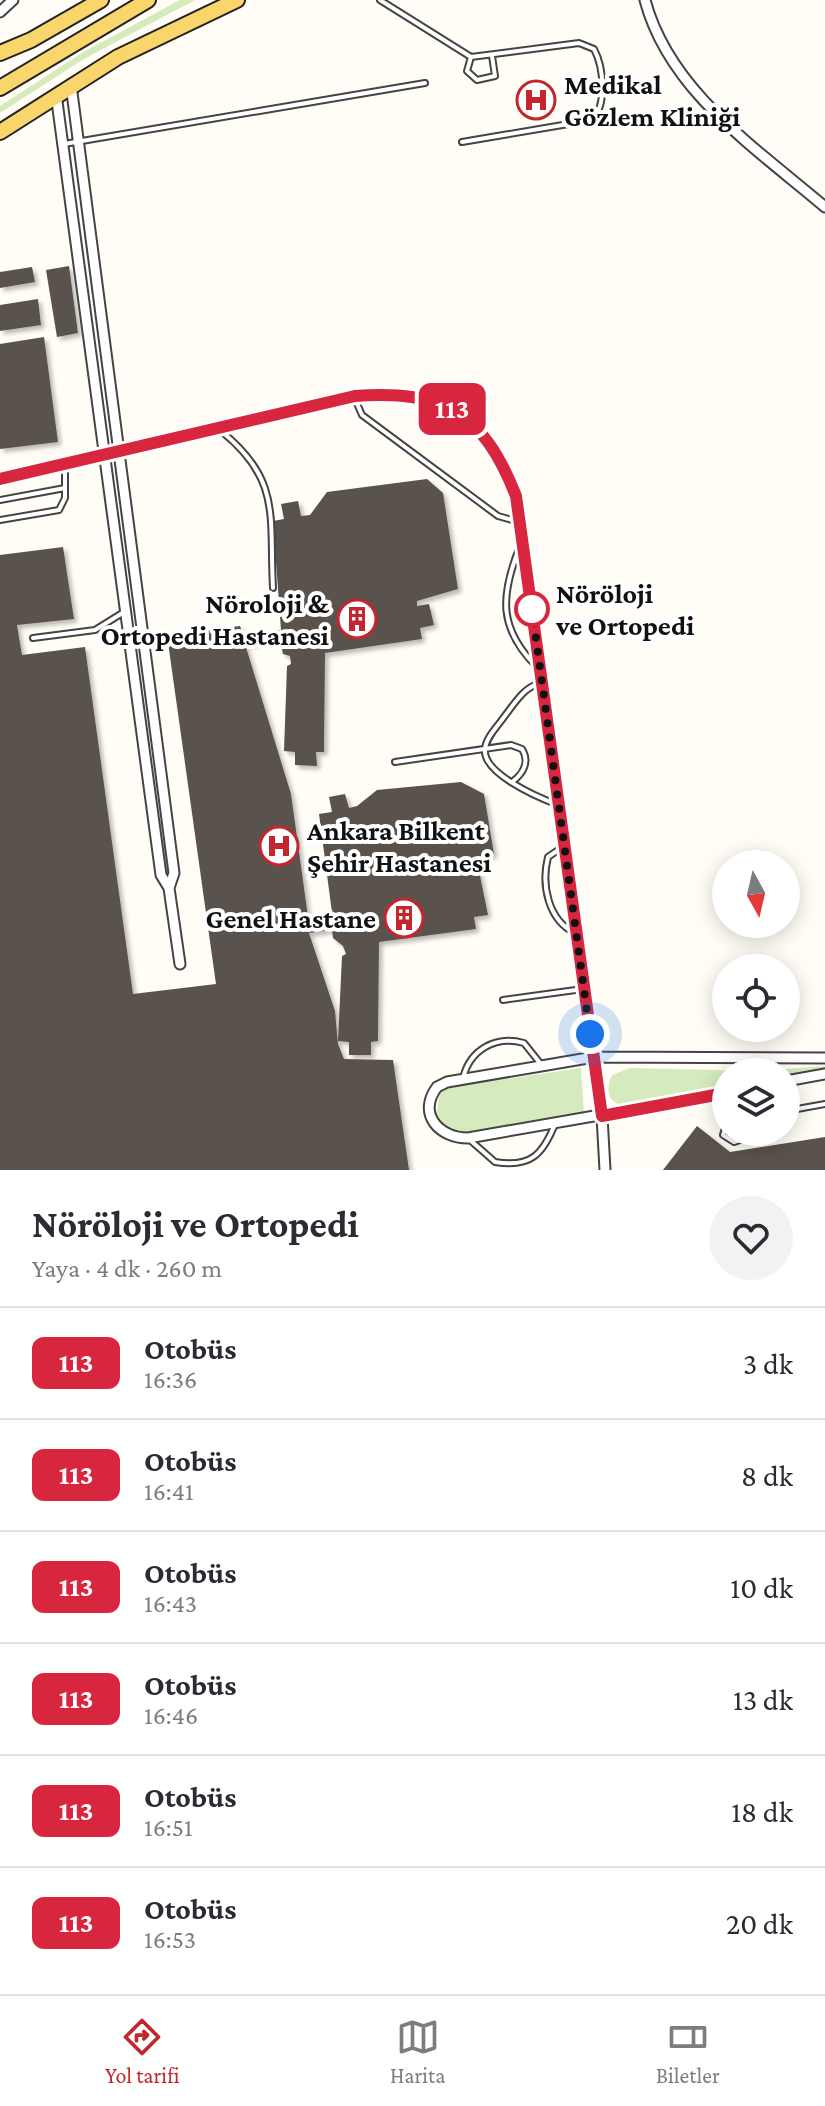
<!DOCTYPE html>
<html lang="tr">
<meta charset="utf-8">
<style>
:root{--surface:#fff;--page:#f2f2f3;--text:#2b2b33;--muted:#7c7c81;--line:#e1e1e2;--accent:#c4262e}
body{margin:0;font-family:"Crimson Pro",serif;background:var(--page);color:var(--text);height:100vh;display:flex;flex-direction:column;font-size:30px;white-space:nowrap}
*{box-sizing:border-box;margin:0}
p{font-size:26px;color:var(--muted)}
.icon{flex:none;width:44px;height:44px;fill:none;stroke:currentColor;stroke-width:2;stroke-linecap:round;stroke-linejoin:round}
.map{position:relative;height:1170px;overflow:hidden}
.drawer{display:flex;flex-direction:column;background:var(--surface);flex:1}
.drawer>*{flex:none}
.badge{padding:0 16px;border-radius:12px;font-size:28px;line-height:52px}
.needle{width:52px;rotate:172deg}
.fabs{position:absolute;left:712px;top:850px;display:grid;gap:16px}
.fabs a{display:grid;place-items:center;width:88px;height:88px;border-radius:50%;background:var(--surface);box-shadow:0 4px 20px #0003;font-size:40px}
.you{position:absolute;width:40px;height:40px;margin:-20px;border:6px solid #fff;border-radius:50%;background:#1a73e8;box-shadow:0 0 0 12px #1a73e833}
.map>.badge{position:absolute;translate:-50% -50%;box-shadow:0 0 0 4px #fff}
.round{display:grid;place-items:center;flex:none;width:84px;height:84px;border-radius:42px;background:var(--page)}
.head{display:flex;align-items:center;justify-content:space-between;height:136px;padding:0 32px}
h1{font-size:38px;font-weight:700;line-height:60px}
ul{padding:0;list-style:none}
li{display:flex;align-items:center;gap:24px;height:112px;padding:0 32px;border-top:2px solid var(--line)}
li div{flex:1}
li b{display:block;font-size:30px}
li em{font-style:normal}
li .badge{min-width:88px;font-weight:700;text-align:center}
.tabs{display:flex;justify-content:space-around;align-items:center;height:112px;border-top:2px solid var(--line);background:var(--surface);font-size:22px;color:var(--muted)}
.tabs a{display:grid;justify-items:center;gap:4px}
.tabs .on{color:var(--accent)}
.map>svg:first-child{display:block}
.green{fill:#d5ebbd}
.building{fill:#5a524d;filter:url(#shadow)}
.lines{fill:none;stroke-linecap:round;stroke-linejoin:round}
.service-casing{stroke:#444;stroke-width:8}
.minor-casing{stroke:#444;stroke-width:13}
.primary-casing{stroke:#222;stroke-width:18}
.service{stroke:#fff;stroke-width:4}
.minor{stroke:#fff;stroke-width:9}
.primary{stroke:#f9d66b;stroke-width:14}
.line-casing{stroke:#fff;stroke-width:18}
.line{stroke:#d7263d;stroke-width:12}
.walk{stroke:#111;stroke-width:8;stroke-dasharray:0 14.4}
.stop-dot{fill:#fff;stroke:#d7263d;stroke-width:4}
.labels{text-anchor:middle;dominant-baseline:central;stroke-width:8;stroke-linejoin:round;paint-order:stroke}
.poi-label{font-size:28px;font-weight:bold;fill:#111;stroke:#fff;text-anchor:start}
.stop-label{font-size:28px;font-weight:bold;fill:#111;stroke:#fff;text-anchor:start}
</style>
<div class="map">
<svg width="825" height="1170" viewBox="0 0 825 1170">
<defs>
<filter id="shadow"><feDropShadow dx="3.5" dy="3.5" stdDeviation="2" flood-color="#0004"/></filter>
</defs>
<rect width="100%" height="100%" fill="#fffdf5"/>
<path class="green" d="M180,0H195L84,59L0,113V106L85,51Z
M825,1066V1071L786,1079V1072H726V1090C701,1095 587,1133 612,1075L630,1068L759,1071Z
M581,1068L584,1116L454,1135L436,1115L440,1093L451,1087Z"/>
<path class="building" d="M69,266L78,333L57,337L46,270Z
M32,267L35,282L0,288V272Z
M38,299L41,325L0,331V305Z
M44,337L58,442L0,449V344Z
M427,479L443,493L458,589L417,601V606L429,604L434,625L420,628L422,639L325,653L324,752H316L317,766L295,765V752L284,751L287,666L291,664L290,656L283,654L280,640L245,644L291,794L309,924L333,920L319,814L332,812L329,797L345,794L349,808L357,806L377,790L461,782L484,794L494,854L477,861L488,915L474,917L476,929L379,942L378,1041L371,1042V1055H349V1042L338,1041L342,956L346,954L343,946L333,938L332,930L309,933L335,1011L338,1044L344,1059L393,1060L409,1170H0V555L63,547L74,619L17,625L22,655L85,647L133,994L216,984L167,635L240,626L243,635L281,630L273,521L284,519L281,504L298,501L301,516L310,515L327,492Z
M697,1126L730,1152L825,1137V1170H663Z"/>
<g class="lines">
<g class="service-casing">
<path id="service" d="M380,0L471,57L579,43L594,49C604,68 607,105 592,120L462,142
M471,57L467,71L477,80L495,76L492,56
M64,144L425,83
M355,399L362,415L498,516L519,522
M221,431C282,480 269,517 273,588
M0,500L65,488
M0,520L59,510L65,498V467
M520,546C500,596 498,629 538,668
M33,638L95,630L124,612
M540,683C523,688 515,703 504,717C498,726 486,737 485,749C482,773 537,797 556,804
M395,762L511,745L522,749C530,762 523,774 512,782
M564,846L548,857C541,885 548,920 575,933
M503,1000L583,989
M463,1078C470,1050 495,1035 524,1043L540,1063
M786,1111L825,1104
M726,1125L723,1135L734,1142L740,1140L741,1132
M470,1140L495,1162C531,1168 543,1154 555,1124"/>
</g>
<g class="minor-casing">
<path id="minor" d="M645,0C669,91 757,149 825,207
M0,12L13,0
M71,85L174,873L169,888L180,964
M56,94L161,875L169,888
M0,479L369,395C449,392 487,422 516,496L602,1116L605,1170
M786,1081L825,1074
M726,1093L468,1138C439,1138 417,1114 437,1087L447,1082L594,1057L825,1058"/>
</g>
<g class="primary-casing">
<path id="primary" d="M0,53L31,40L101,0
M0,88L148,0
M0,132L118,57L237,0"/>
</g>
<use href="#service" class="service"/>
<use href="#minor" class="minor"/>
<use href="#primary" class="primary"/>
</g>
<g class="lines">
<g class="line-casing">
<path id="line" d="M0,479L355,396C444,390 483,412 516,496L602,1116L726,1093"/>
</g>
<use href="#line" class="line"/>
<path class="walk" d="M532,609L590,1034"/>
</g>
<defs>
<g id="hospital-ring" transform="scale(2)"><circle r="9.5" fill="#fff" stroke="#c4262e" stroke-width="1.5"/><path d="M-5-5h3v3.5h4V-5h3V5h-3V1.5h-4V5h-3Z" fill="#c4262e"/></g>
<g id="building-ring" transform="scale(2)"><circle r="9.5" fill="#fff" stroke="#c4262e" stroke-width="1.5"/><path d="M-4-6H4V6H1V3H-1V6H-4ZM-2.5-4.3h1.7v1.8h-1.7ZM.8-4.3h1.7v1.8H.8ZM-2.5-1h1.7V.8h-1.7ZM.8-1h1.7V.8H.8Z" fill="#c4262e"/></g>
</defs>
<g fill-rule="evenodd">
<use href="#hospital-ring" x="536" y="100"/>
<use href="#building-ring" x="357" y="619"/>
<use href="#hospital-ring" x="279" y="846"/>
<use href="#building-ring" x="404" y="918"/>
</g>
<circle class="stop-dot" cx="532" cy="609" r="16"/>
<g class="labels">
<g class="poi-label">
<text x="564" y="84">Medikal<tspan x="564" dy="32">Gözlem Kliniği</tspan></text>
<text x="329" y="603" text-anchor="end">Nöroloji &amp;<tspan x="329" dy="32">Ortopedi Hastanesi</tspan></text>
<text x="307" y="830">Ankara Bilkent<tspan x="307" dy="32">Şehir Hastanesi</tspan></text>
<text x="376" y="918" text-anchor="end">Genel Hastane</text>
</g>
<g class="stop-label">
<text x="556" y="593">Nöröloji<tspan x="556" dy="32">ve Ortopedi</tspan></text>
</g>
</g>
</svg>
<div class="fabs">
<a><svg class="needle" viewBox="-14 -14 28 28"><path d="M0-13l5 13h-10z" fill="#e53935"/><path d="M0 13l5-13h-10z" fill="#7c7c81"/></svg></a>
<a><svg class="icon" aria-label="locate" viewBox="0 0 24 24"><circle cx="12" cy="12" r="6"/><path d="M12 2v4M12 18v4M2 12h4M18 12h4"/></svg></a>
<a><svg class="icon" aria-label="layers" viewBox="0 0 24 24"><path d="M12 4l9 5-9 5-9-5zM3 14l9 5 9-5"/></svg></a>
</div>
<div class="you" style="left:590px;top:1034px"></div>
<b class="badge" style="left:452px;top:409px;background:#d7263d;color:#fff">113</b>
</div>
<section class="drawer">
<div class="head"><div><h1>Nöröloji ve Ortopedi</h1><p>Yaya · 4 dk · 260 m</p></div><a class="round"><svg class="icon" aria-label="heart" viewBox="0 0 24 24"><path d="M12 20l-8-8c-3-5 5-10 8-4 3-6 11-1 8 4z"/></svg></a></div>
<ul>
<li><span class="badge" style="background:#d7263d;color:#fff">113</span><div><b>Otobüs</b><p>16:36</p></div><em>3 dk</em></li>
<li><span class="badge" style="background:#d7263d;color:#fff">113</span><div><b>Otobüs</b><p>16:41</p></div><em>8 dk</em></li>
<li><span class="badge" style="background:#d7263d;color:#fff">113</span><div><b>Otobüs</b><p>16:43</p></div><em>10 dk</em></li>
<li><span class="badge" style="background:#d7263d;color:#fff">113</span><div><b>Otobüs</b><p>16:46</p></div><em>13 dk</em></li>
<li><span class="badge" style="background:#d7263d;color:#fff">113</span><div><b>Otobüs</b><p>16:51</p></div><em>18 dk</em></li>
<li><span class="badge" style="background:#d7263d;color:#fff">113</span><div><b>Otobüs</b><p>16:53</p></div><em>20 dk</em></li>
</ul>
</section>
<nav class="tabs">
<a class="on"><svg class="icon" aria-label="directions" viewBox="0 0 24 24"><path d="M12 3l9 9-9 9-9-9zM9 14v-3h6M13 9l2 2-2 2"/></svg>Yol tarifi</a>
<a><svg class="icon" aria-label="map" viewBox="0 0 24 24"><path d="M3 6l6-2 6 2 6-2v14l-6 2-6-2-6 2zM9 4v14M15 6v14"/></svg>Harita</a>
<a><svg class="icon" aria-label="tickets" viewBox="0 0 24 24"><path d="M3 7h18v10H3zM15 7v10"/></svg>Biletler</a>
</nav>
